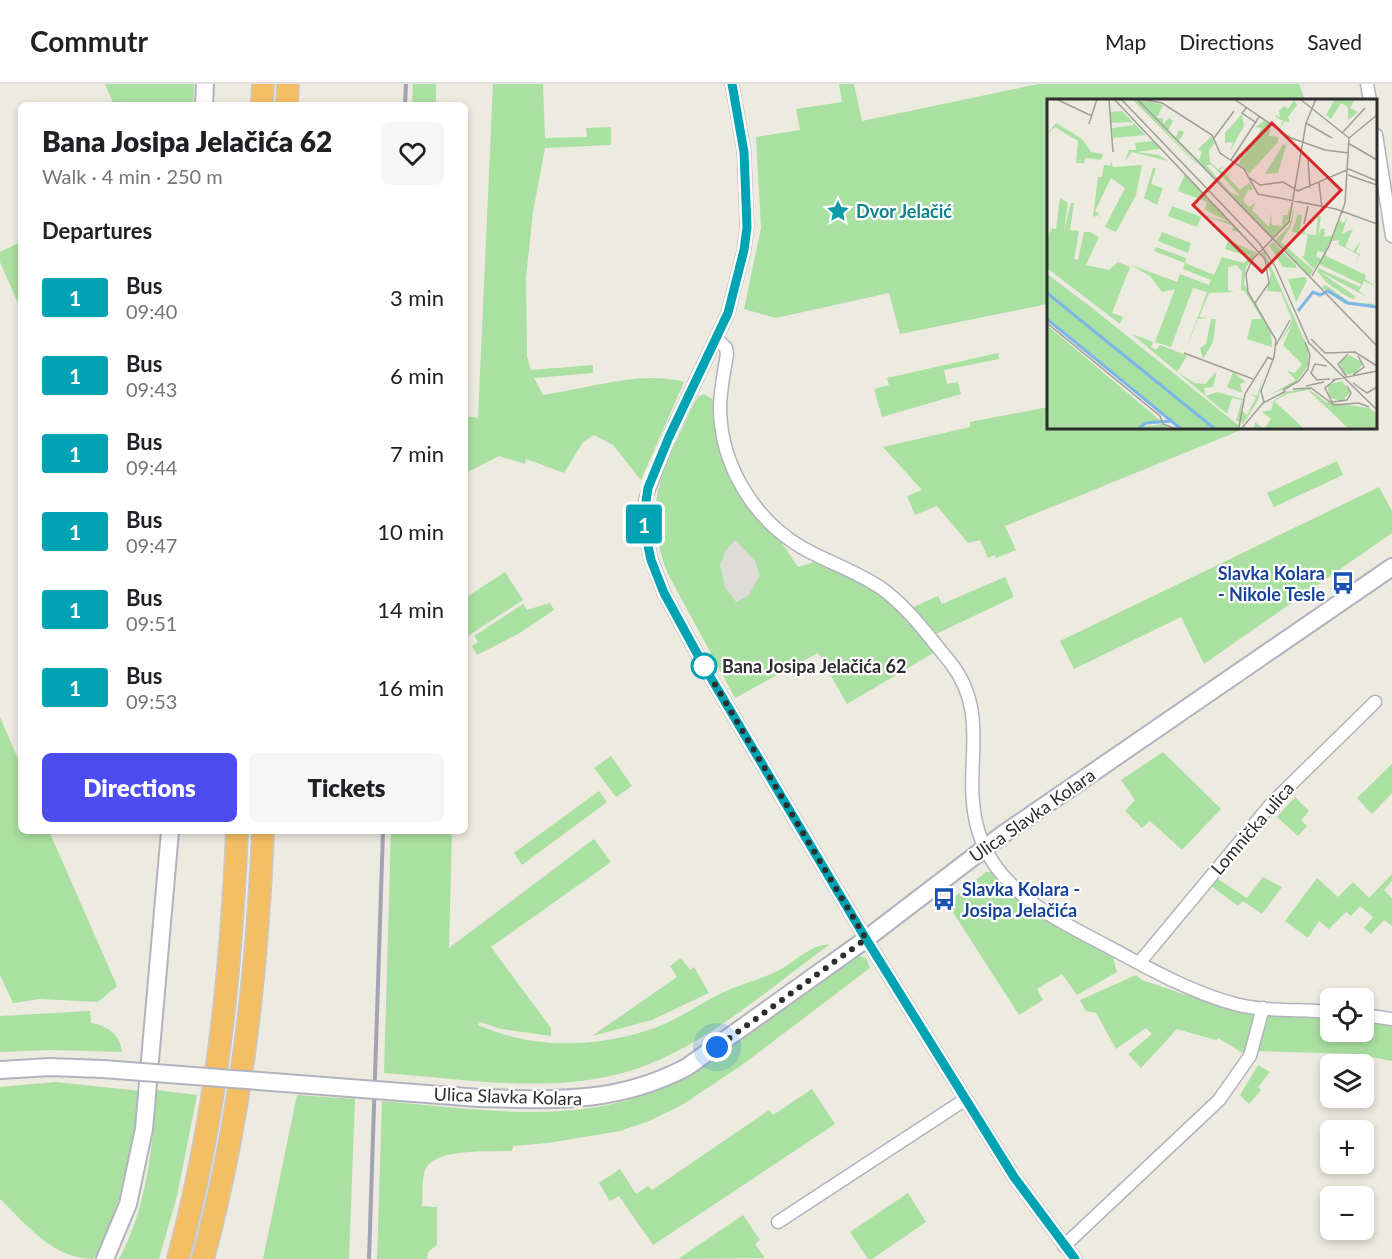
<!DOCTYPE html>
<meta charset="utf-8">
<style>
:root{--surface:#fff;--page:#f6f6f6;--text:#202124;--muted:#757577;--line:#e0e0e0;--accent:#4d4cef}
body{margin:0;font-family:Lato,sans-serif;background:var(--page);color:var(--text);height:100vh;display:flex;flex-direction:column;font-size:22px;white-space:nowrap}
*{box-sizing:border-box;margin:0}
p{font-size:20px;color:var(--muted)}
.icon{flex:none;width:33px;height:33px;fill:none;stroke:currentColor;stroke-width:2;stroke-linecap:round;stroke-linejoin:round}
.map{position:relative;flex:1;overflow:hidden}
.drawer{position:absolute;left:18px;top:18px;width:450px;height:732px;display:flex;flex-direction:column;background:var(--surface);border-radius:9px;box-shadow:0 3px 9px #0003}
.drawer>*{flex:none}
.badge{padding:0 12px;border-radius:4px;font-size:21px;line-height:39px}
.tools{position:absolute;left:1320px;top:904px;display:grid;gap:12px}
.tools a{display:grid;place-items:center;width:54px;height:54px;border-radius:9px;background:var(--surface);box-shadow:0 3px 9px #0003;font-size:30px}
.you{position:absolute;width:30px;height:30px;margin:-15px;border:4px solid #fff;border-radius:50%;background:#1a73e8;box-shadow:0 0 0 9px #1a73e833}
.map>.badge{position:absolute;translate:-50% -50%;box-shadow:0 0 0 3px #fff}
h2{padding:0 24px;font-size:22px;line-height:54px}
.round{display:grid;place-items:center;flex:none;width:63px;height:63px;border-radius:9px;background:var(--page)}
.summary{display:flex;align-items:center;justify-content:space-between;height:102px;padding:0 24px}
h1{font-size:28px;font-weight:800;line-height:45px}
.action{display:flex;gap:12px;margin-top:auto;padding:12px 24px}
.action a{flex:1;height:69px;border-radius:9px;background:var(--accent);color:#fff;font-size:24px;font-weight:800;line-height:69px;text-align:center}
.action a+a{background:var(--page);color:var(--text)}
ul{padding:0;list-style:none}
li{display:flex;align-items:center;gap:18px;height:78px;padding:0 24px}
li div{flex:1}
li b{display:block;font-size:22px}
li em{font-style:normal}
li .badge{min-width:66px;font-weight:700;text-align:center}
header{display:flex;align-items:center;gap:36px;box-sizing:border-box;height:84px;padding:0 30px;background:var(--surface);border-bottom:2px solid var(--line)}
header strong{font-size:28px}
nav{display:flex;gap:33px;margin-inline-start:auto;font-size:21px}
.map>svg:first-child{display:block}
.green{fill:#aae0a1}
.plaza{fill:#dddcd7}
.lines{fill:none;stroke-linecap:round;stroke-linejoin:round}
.street-casing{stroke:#b3b3bf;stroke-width:15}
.secondary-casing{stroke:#b3b3bf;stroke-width:20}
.highway-casing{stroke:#c8c8c8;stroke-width:24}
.street{stroke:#fff;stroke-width:12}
.secondary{stroke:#fff;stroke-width:16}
.highway{stroke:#f4be64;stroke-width:21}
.rail{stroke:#a4a3b5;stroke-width:4}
.secondary-bridge-casing{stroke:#b3b3bf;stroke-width:20;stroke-linecap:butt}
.secondary-bridge{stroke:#fff;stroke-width:16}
.line-casing{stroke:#fff;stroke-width:14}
.line{stroke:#00a3b4;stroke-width:9}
.walk{stroke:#2d2d2d;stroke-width:6;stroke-dasharray:0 10.8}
.stop-dot{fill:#fff;stroke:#00a3b4;stroke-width:3}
.labels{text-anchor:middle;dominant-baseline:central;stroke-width:4.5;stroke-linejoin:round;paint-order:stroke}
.culture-label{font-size:18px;font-weight:bold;fill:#0d838f;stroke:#fff;text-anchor:start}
.transit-label{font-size:18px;font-weight:bold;fill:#164399;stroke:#fff;text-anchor:end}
.stop-label{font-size:18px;font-weight:bold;fill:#2d2d2d;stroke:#fff;text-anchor:start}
.street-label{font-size:18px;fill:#2d2d2d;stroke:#fff}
.inset-river{fill:none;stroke:#7bb6e7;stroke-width:3}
.inset-road{fill:none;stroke:#a09e98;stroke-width:1.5}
.view{fill:#d62828;fill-opacity:0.15;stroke:#d62828;stroke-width:3}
.inset-edge{fill:none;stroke:#2d2d2d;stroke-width:3}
</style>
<header>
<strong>Commutr</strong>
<nav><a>Map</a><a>Directions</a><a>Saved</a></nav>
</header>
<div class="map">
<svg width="1392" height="1175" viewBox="0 0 1392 1175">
<rect width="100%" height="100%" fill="#edeae0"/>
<path class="green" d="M105,0H194L193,21H114Z
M413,0H436V21H412Z
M493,0H543L545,54L587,53L586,44L611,43V61L545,64L533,128L526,193L527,272L531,286L593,281V289L534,294L543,311C588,305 640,286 684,298L641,396L613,361L594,351L583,358L564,389L526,375L525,380L499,372L466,389L465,414V332L478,334Z
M839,0H854L862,37L1038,0H1299L1305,16H1048V220L900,250L889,209L776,234L744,225L761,144L756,53L800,46L796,25L842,18Z
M21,158V226L0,178V168Z
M998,269L999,275L944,286L947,300L958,298L961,310L882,333L874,305L889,301L887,294Z
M704,310L714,316L720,367L738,408L746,422L780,456L798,483L818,477L880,509L935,568L847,620L818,569L735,614L668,490C639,418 665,384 694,319L698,313Z
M1048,323V344H1246L1005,442L1016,466L996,474L995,471L988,474L980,456L968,459L937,422L915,431L907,412L922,406L883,363L970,343V338Z
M1337,377L1343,391L1274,423L1267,409Z
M1379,403L1392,427V449L1204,580L1181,533L1074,585L1060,557Z
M505,488L523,516L465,554V514Z
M1005,493L1014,513L934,551L911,524L938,512L942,520Z
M550,519L554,526L518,550L477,571L472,562L478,558L474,552L523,520L527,526Z
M0,633L21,682V747H49L117,902L98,918L40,915L13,919L0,891Z
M1163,668L1221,725L1182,766L1150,737L1142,744L1125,727L1135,716L1121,696Z
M611,672L632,702L616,713L594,684Z
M1392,680V709L1372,730L1357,714Z
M599,707L607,718L522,781L514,769Z
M1295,713L1309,727L1301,736L1307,742L1298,752L1277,733Z
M391,747H452L449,864L594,755L611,778L491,863L551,944V952L501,945L480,938L478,941C534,966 600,964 657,943C681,934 702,918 726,907C744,899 763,895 781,885C795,878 813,859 829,861C768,905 706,962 633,986C554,1011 465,995 384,989Z
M986,788H991L1006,806L1034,828L1113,874L1117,888L1077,911L1062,890L1037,905L1043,916L1019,931L947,819Z
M1392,790V797L1384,806L1392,814V842L1384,836L1371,850L1364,844L1373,833L1360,822L1351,832L1346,828L1329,845L1319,837L1308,854L1285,837L1317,794L1338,813L1353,798L1369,814Z
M1263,793L1282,803L1262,830L1243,817L1238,822L1210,801L1216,794L1247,814Z
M859,872L866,874L870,884L742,981L682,1021L649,1037L620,1047L548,1059L513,1062L512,1067C491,1068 437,1064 426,1084C421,1093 423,1112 422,1122L437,1123V1161L428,1168L427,1175H377L382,1017C495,1026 595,1047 698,986L851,875Z
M681,874L690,886L694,883L709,909L652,936L592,952L677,893L670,882Z
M1136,891L1142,896L1216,921L1258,931L1246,971L1218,954L1216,956L1177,945L1141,984L1128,970L1152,950L1146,944L1116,965L1096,929L1086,927L1080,916Z
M90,927L91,939C108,942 120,950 122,968L52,966L0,968V932Z
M1270,932L1330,935V948H1364V938L1392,942V977L1356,970L1257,967L1266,934Z
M1258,981L1270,988L1258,1003L1261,1006L1249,1020L1240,1011Z
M55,998L141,1007C133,1067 122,1121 94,1175C53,1175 28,1142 0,1115V1003Z
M812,1005L835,1040L653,1161L619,1112L610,1117L599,1099L620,1085L636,1110L648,1102L652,1106L769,1026L773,1031Z
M157,1006L197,1011L177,1112L159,1175H119C147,1123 152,1064 157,1006Z
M297,1011L355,1015L349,1175H263Z
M908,1109L926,1138L872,1175H868L850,1148Z
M743,1131L760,1156L755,1160L765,1174L678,1175Z"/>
<path class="plaza" d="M735,456L755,477L760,492L748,512L736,518L725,503L720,481L726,466Z"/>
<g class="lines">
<g class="street-casing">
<path id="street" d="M732,0L744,68L747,143L744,166L728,229L669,353L646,413L643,438L651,475L664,509L705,584L866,855L1014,1093L1075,1175
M1367,0L1370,16
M1376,51L1392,152
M717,255L726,264L727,270C724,289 720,307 720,325C721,381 753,434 801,463C827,478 856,487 881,504C908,523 929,553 950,578C991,630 963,681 976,738C981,761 993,782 1010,799C1036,827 1073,844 1107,862C1148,884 1190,908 1235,920C1266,928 1299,925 1330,928
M1139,879L1272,719L1375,618
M1364,931L1392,935
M778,1138L966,1015
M1064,1162L1219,1016L1250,972L1263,924"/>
</g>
<g class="secondary-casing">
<path id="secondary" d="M204,21L205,0
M0,986L50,983L103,985
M479,1014C555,1016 617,1020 687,983L862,858L1002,751L1392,483
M105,1175L128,1120L144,1045L170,747"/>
</g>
<g class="highway-casing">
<path id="highway" d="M262,21L263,0
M287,21L288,0
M178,1175C216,1034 231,892 237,747
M203,1175C241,1034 257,892 263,747"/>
</g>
<use href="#street" class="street"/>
<use href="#secondary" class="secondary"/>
<use href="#highway" class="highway"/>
<path class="rail" d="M405,21L406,0
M369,1175L383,747"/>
<g class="secondary-bridge-casing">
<path id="secondary-bridge" d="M103,985L479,1014"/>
</g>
<use href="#secondary-bridge" class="secondary-bridge"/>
</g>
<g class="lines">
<g class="line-casing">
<path id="line" d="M732,0L744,68L747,143L744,166L728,229L669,353L648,404L643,438L651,476L664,509L705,584L866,855L1014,1093L1075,1175"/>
</g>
<use href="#line" class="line"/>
<path class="walk" d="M704,582L866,855L717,963"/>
</g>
<defs>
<g id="sight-bare" transform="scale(1.8)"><path d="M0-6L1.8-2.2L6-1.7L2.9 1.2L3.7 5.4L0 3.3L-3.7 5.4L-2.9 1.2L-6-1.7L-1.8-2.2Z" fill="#0f9aa8" stroke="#fff" stroke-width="2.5" paint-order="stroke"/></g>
<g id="bus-bare" transform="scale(1.8)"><path d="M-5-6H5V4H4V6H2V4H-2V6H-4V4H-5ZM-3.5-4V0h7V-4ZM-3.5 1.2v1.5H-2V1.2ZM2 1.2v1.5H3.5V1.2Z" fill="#1a4fb4" stroke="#fff" stroke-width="2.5" paint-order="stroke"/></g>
</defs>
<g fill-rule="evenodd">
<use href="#sight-bare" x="838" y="127"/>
<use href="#bus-bare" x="1343" y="499"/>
<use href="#bus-bare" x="944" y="815"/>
</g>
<circle class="stop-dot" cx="704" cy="582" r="12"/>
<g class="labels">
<g class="culture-label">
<text x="856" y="127">Dvor Jelačić</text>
</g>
<g class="transit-label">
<text x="1325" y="489">Slavka Kolara<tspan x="1325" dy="21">- Nikole Tesle</tspan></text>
<text x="962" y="805" text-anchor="start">Slavka Kolara -<tspan x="962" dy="21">Josipa Jelačića</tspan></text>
</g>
<g class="stop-label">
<text x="722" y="582">Bana Josipa Jelačića 62</text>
</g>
<g class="street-label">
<text transform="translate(1032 731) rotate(-35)">Ulica Slavka Kolara</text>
<text transform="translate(1252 744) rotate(-49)">Lomnička ulica</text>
<text transform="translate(508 1012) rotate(2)">Ulica Slavka Kolara</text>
</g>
</g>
<g transform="translate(1047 15)">
<rect width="330" height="330" fill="#edeae0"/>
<path d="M85,0H89L149,63V64ZM90,0L116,6L110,19H116V25L122,19L126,22L121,31L129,39L132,31L137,33L132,42L152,61L155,53L151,50L165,37L167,45L162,52L163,63L171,70L177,67L173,71L180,77L184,73L181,78L193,91L203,83L206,91H201L196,101L202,108L209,103L205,111L222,128L224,114L225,126L235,127L236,116H240L244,106L241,122L226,140ZM159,66H165L193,97L183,93ZM288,0H308L303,9L311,13L301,21V8L294,4L284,20L279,16ZM247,1L250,6L241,18L243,24L238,22L232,30L236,22L229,18V16L233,19L232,12L237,7L241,10ZM75,12L99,36L66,39L65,29L87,26L86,23L64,24L62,13ZM195,15L197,27L183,52L186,43L178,44V34ZM217,22L224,26L222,37L231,38V43L202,75L192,65L195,57L188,60L192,54L197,57L215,29L208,28ZM9,24L35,40L44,53L56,55L54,61L38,59L37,64H29L31,42L8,28L0,35ZM106,42L113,50L90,53L112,56L121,62L85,53L78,62L82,51H89L88,44ZM236,45L239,47L231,74L218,75ZM64,62L66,68L95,66L89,96L69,133L58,128L78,89L64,79L48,112L51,114L54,121L51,116L46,118L51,78H55L57,66L63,67ZM106,69H109L104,85L116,89L110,106L97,99ZM138,75L196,135L185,131L186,127L156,116L182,123L158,111L160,103L131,92ZM13,99L21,104L17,131L24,104H27L23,131L32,132L27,160L31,161L37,133H43L52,138L39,166L62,171L71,163L83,168L65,214L76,218L73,225L0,169V144L4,129L9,130ZM248,105L244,127L234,143L266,171L263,178L228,141L242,127ZM125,107L154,118L150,128L121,117ZM251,115L255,116L252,134H255L257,127L258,135L269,136L271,117L274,118L271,137L274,130H278L277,138L286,136L278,154L271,152L269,157L274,160L267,170L254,157H257L261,136L245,133ZM301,116L295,135L306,130L298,148L306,152L314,142L309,153L313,155L307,168L312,156L291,145L292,141L285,142L292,121L297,124ZM115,133L144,144L141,154L111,142ZM181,141L210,154L199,168L197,185L224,233L225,248L200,240L205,220H215L197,191L194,192L195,172L189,166L181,168V191L187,193L162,194L152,218L162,219L151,220L138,253L160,193L146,189L124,248L108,243L128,190L115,193L103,177L84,166L130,183L133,175L162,186L164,181L136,170L138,164L107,152L109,148L139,159L138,164L167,176L175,158L197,164L205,154L201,157L178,150ZM226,143L249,166L250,169L236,168L222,146ZM217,152L261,249L262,265L248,285L221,297L249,281L240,272L248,274L255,265L236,246L246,224L233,244L245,221L234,193L220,192L224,174L214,154ZM279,153V157L319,176L318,180L330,188L317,182L312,192L320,198L272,172L309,198L306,200L296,195L279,183L271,173V169L313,188L314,185L272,165ZM0,175L44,208L196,330H136L0,218ZM258,178L260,182L249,203L241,180ZM279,186L302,203L327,205L330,209L298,205L274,188ZM164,220H169L166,243L156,260L153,249L159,245ZM0,226L115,323L99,324L92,328L116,325L124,330H0ZM85,235L106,243L104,248L109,251L113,246L149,260L140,257L130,273L148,284L158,285L170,272L166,288L157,289L159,297L170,293L196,300L194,311L200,316L209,299L204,295L210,297L216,279L211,301L200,319L194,327L195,323L189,322L195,301L185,299L180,315ZM303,256L316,264L309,274L299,276L292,263ZM186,273L199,283L193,285L195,294L180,288ZM295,282L303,293L295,303L282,298L281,286ZM260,289L279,303L322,309L330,315V330H302L261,291L240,295L222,305L239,293ZM227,302L248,321L257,330H207L208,323L217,330L224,320L215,313L224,311Z" fill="#aae0a1" fill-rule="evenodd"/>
<path class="inset-river" d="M0,194L168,330M251,212L266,193L273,196L281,192L301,204L330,208M0,220L134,330M91,330L99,324L124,322"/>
<path class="inset-road" d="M9,0L45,17M62,0L66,53M67,0L218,160L222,184L208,204M74,0L212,144L228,167L262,244L330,311M90,0L330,247M93,0L115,4L165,36L173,54L197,70L211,95L289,110L330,125M187,0L244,39L278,51L302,54M253,0L302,39M199,9L195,14L208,23M259,24L285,39M42,25L50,0M296,33L318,9M167,39L187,12M301,44L330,61M261,60L263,89M184,61L212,18M301,76L330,86M203,79L213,86L236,83L251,92L302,70L330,82M272,84L275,109M257,125L261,107M265,177L282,147L298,104L302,39L330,16M0,224L113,317L116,325L129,330M264,240L278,254L308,253L330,267M229,246L243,221M137,254L206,280M280,267L268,265L264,274L270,281L283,280M306,276L317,268L311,257M299,277L291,265L301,255M285,281L330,272M288,281L278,289L285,303L300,301L304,294L300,287M306,284L320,294L330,288M259,287L277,283M246,290L264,289L287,306L312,304L322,308M236,291L252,282L261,270L263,256L258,243M217,303L214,292L227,258L229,241L201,193L199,175L205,161L242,123L259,24L269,0M192,328L198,295L221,258L226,261M194,330L216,304L239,292"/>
<path class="view" d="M225,24L294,91L215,173L146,106Z"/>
<rect width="330" height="330" class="inset-edge"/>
</g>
</svg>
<div class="tools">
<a><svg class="icon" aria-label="locate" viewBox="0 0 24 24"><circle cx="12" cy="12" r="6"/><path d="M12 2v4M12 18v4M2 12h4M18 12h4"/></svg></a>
<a><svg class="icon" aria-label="layers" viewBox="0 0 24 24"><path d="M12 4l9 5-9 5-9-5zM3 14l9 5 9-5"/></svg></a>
<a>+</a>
<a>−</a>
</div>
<div class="you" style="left:717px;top:963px"></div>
<b class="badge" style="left:644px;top:440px;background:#00a3b4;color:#fff">1</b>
<section class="drawer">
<div class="summary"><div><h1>Bana Josipa Jelačića 62</h1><p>Walk · 4 min · 250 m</p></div><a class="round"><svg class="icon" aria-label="heart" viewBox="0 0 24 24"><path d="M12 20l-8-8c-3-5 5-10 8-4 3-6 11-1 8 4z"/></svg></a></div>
<h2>Departures</h2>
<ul>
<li><span class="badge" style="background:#00a3b4;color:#fff">1</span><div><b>Bus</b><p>09:40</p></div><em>3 min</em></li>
<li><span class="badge" style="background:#00a3b4;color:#fff">1</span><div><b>Bus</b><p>09:43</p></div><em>6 min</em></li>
<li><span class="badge" style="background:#00a3b4;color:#fff">1</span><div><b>Bus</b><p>09:44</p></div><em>7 min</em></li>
<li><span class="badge" style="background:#00a3b4;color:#fff">1</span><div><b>Bus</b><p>09:47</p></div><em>10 min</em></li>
<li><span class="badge" style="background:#00a3b4;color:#fff">1</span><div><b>Bus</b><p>09:51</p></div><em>14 min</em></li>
<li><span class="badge" style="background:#00a3b4;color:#fff">1</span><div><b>Bus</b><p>09:53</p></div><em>16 min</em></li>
</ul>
<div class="action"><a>Directions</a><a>Tickets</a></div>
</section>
</div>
